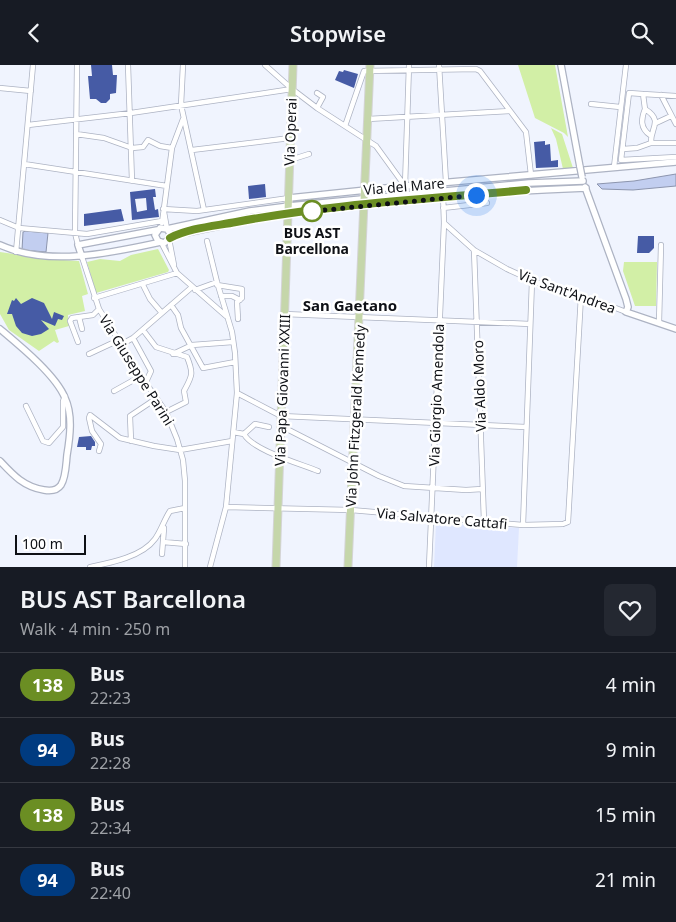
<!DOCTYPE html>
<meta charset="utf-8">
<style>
:root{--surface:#171b24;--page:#242831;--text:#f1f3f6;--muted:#9ea1a6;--line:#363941}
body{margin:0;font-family:"Noto Sans",sans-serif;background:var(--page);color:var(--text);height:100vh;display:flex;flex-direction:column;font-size:19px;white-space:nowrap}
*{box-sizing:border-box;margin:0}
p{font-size:16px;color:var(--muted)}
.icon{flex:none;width:28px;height:28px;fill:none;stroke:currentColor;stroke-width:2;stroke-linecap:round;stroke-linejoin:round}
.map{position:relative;height:502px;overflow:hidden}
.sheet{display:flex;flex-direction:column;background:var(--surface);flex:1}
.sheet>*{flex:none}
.badge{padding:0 10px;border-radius:16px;font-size:18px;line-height:32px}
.scale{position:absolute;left:15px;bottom:12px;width:71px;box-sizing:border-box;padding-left:5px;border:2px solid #0e1015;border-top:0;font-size:14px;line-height:18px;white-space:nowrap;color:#0e1015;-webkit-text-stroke:4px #fff;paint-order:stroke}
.you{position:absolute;width:25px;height:25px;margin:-12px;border:4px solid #fff;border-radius:50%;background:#1a73e8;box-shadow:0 0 0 8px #1a73e833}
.map>.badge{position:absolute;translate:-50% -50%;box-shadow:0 0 0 2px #fff}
.round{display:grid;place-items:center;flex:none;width:52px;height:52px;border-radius:8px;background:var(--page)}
.overview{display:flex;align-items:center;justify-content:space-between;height:85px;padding:0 20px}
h1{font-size:24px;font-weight:600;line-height:38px}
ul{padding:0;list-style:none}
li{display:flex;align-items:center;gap:15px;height:65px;padding:0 20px;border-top:1px solid var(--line)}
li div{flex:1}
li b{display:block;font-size:19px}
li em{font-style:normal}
li .badge{min-width:55px;font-weight:700;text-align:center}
header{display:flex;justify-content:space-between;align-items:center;height:65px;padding:0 20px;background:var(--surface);font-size:22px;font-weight:600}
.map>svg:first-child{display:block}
.built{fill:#dfe7ff}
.green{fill:#d2efa6}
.water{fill:#c2cef0;stroke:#8c95ae}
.building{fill:#465ba5;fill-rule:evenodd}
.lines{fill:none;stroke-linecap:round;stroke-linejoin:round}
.minor-casing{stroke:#adb3c3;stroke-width:6}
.tertiary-casing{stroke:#adb3c3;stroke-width:8}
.primary-casing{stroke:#d4d4d5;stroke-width:9}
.minor{stroke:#fff;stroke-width:4.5}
.tertiary{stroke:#fff;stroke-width:5.5}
.primary{stroke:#c5d6aa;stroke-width:7}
.tertiary-bridge-casing{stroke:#adb3c3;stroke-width:8;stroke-linecap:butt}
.tertiary-bridge{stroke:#fff;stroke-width:5.5}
.line-casing{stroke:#fff;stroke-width:11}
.line{stroke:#6b8e23;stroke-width:8}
.walk{stroke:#0e1015;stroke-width:5;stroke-dasharray:0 9}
.stop-dot{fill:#fff;stroke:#6b8e23;stroke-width:2.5}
.labels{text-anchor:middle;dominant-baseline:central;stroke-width:5;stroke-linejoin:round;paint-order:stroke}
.street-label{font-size:14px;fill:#0e1015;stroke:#fff}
.stop-label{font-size:14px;font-weight:bold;fill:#0e1015;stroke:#fff}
.neighbourhood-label{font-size:15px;font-weight:bold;fill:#0e1015;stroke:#fff}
</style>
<header><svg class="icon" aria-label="back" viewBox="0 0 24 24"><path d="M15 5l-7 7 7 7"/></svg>Stopwise<svg class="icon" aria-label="search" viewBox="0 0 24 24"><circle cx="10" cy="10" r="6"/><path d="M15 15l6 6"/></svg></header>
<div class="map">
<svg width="676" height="502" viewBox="0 0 676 502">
<rect width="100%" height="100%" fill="#f0f4fe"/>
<path class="built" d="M436,458L519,463L517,502H434Z"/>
<path class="green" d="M518,0H555L568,72L564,68L535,53Z
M551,63L562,69L573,103L563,104L556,74Z
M158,184L169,205L168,207L96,228L87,197L100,194L120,196L131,190Z
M0,187L48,194L79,196L88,229L82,231L85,246L68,250L69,261L55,265L59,277L57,278L54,276L39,286L9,265L0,249Z
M624,197H657L656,241H635L623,206Z"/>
<path class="water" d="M676,109V121L633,125L602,124L597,119L634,116Z
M26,166L48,168L46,187L22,185L23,167Z"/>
<path class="building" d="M91,0H112L113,10H117L116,28L110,29V34L106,38H101L96,34H90L88,11H92Z
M344,5L358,9L354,23L335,15L339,6L343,7Z
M545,76V80L550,79L551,96L558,95V102L536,103L534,77Z
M265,119L266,132L249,134L248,121Z
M155,124L156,132H153L155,145L158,144L159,152L132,155L130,127ZM146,133L147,145L137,147L135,134Z
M121,144L124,156L84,161V149Z
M638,171H654V183L649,188H637Z
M16,233L21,239L32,233L44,238L52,254L54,247L64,251L62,255L58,254L55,261L41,255L49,264L41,269L32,271L22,268L16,261L12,249H7L12,235L14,236Z
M91,371L95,377V381H92L91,385H86V382H77L79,372Z"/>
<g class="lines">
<g class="minor-casing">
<path id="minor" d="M77,0L75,168L78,180
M128,0L132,116
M183,0L181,40L204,145
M265,0L292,24L317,43L376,81L405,121
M439,0L446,117
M0,23L31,26
M317,28L323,32L317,43
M643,29L629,28L621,95L676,92
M661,30L676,59
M676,31L643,29L645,44C664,56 650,63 651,78H676
M591,39L620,42
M645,44C641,54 640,63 650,70
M368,54L510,46
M656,58L671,51
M28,60L131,48L292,24
M345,61L364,6L476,4L480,6L526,67L531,110
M76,69L104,73L132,83L143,82L148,75L160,81L172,83
M623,84L637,83L651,78
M192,85L290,73
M290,95L309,89
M24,99L167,121
M614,102L626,0
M405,121L409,0
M443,143L487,138
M163,144L197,146L289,133
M164,147L167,164
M0,155L19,163L87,169L162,156
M162,158L172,83L183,54
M444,158L474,185L507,204L538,218L595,235L626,247
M169,174L174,200
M207,176L217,217L232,267L235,288L237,328L226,442L210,502
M161,177L177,208L226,251
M474,185L484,456
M16,187L33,0
M82,192L99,244L141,311L166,347L177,374L183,395L185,416V502
M143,220L150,234L162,248
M217,220L242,224V233L237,237L238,254
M195,225L217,217
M221,231H232L240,235
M94,233L177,208
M171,240L178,250L181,263L203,303L235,297
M284,249L530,259
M79,252L82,264
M659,258L661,180
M143,265L156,282L187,292C194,309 192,311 184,326L186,337L166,347
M133,273L151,306L146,317
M78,277L70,256L72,253L93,250L99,244
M122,279L133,273L192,222
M89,289L119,275
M173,289L192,280L233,277
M114,326L141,311
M237,328L281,351L526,362
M26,341L43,376L49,378L63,362V336L65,331
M281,361L379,411L404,421L466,425L482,424
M233,367L244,369C252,385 301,399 318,406
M244,369L255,359L269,362
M131,376L130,351L157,333
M99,386L101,379L92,366L89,353L90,350L120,373L154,381L180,385L232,376
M226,442L351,445L523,460L563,459L568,457L581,231
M523,460L532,216
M163,477L186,479
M162,489L164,463
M90,502C110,498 142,492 155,474C161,466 164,455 170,446L185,443
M429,502L444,158L443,129"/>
</g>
<g class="tertiary-casing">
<path id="tertiary" d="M561,0L580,102
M585,122L626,234L628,242L626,247L676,264
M289,133L405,121L676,97
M167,164L170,168L169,174L164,178L158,176L155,170L160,163L167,164L250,146L289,141L529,118L583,116
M170,173L181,169C311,140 452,128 586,123
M0,180C49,202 110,188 161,177
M82,192L78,180L157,165
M0,264C19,280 56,310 65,333C73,350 70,372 67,390C66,399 66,412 61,420C57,426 50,426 44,425C24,422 13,410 0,396"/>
</g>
<g class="primary-casing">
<path id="primary" d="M276,502L293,0
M348,502L370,0"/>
</g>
<use href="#minor" class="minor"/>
<use href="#tertiary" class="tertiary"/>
<use href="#primary" class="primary"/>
<g class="tertiary-bridge-casing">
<path id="tertiary-bridge" d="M580,102L582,112"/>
</g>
<use href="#tertiary-bridge" class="tertiary-bridge"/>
</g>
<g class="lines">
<g class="line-casing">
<path id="line" d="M170,173C189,163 215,161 236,157C331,139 430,134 526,125"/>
</g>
<use href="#line" class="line"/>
<path class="walk" d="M312,146L305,147L476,130"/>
</g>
<circle class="stop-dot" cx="312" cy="146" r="10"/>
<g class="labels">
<g class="street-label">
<text transform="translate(290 67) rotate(-88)">Via Operai</text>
<text transform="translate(404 121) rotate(-5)">Via del Mare</text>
<text transform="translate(567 226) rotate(20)">Via Sant'Andrea</text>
<text transform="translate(137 305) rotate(58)">Via Giuseppe Parini</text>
<text transform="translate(479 321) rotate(-92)">Via Aldo Moro</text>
<text transform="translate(282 325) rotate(-88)">Via Papa Giovanni XXIII</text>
<text transform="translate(436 330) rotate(-88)">Via Giorgio Amendola</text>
<text transform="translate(355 351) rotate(-87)">Via John Fitzgerald Kennedy</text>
<text transform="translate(442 453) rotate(5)">Via Salvatore Cattafi</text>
</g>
<g class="stop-label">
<text x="312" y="167">BUS AST<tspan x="312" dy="16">Barcellona</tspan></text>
</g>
<g class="neighbourhood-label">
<text x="350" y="240">San Gaetano</text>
</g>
</g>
</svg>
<div class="scale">100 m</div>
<div class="you" style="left:476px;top:130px"></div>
</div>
<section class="sheet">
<div class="overview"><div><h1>BUS AST Barcellona</h1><p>Walk · 4 min · 250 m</p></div><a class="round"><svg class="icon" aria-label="heart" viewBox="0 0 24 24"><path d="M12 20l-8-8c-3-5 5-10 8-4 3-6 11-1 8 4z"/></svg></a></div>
<ul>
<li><span class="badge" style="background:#6b8e23;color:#fff">138</span><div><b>Bus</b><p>22:23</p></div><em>4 min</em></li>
<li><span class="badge" style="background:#003b80;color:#fff">94</span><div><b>Bus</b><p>22:28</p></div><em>9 min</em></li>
<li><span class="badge" style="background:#6b8e23;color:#fff">138</span><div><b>Bus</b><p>22:34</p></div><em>15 min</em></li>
<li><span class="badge" style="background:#003b80;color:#fff">94</span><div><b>Bus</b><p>22:40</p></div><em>21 min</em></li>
</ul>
</section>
